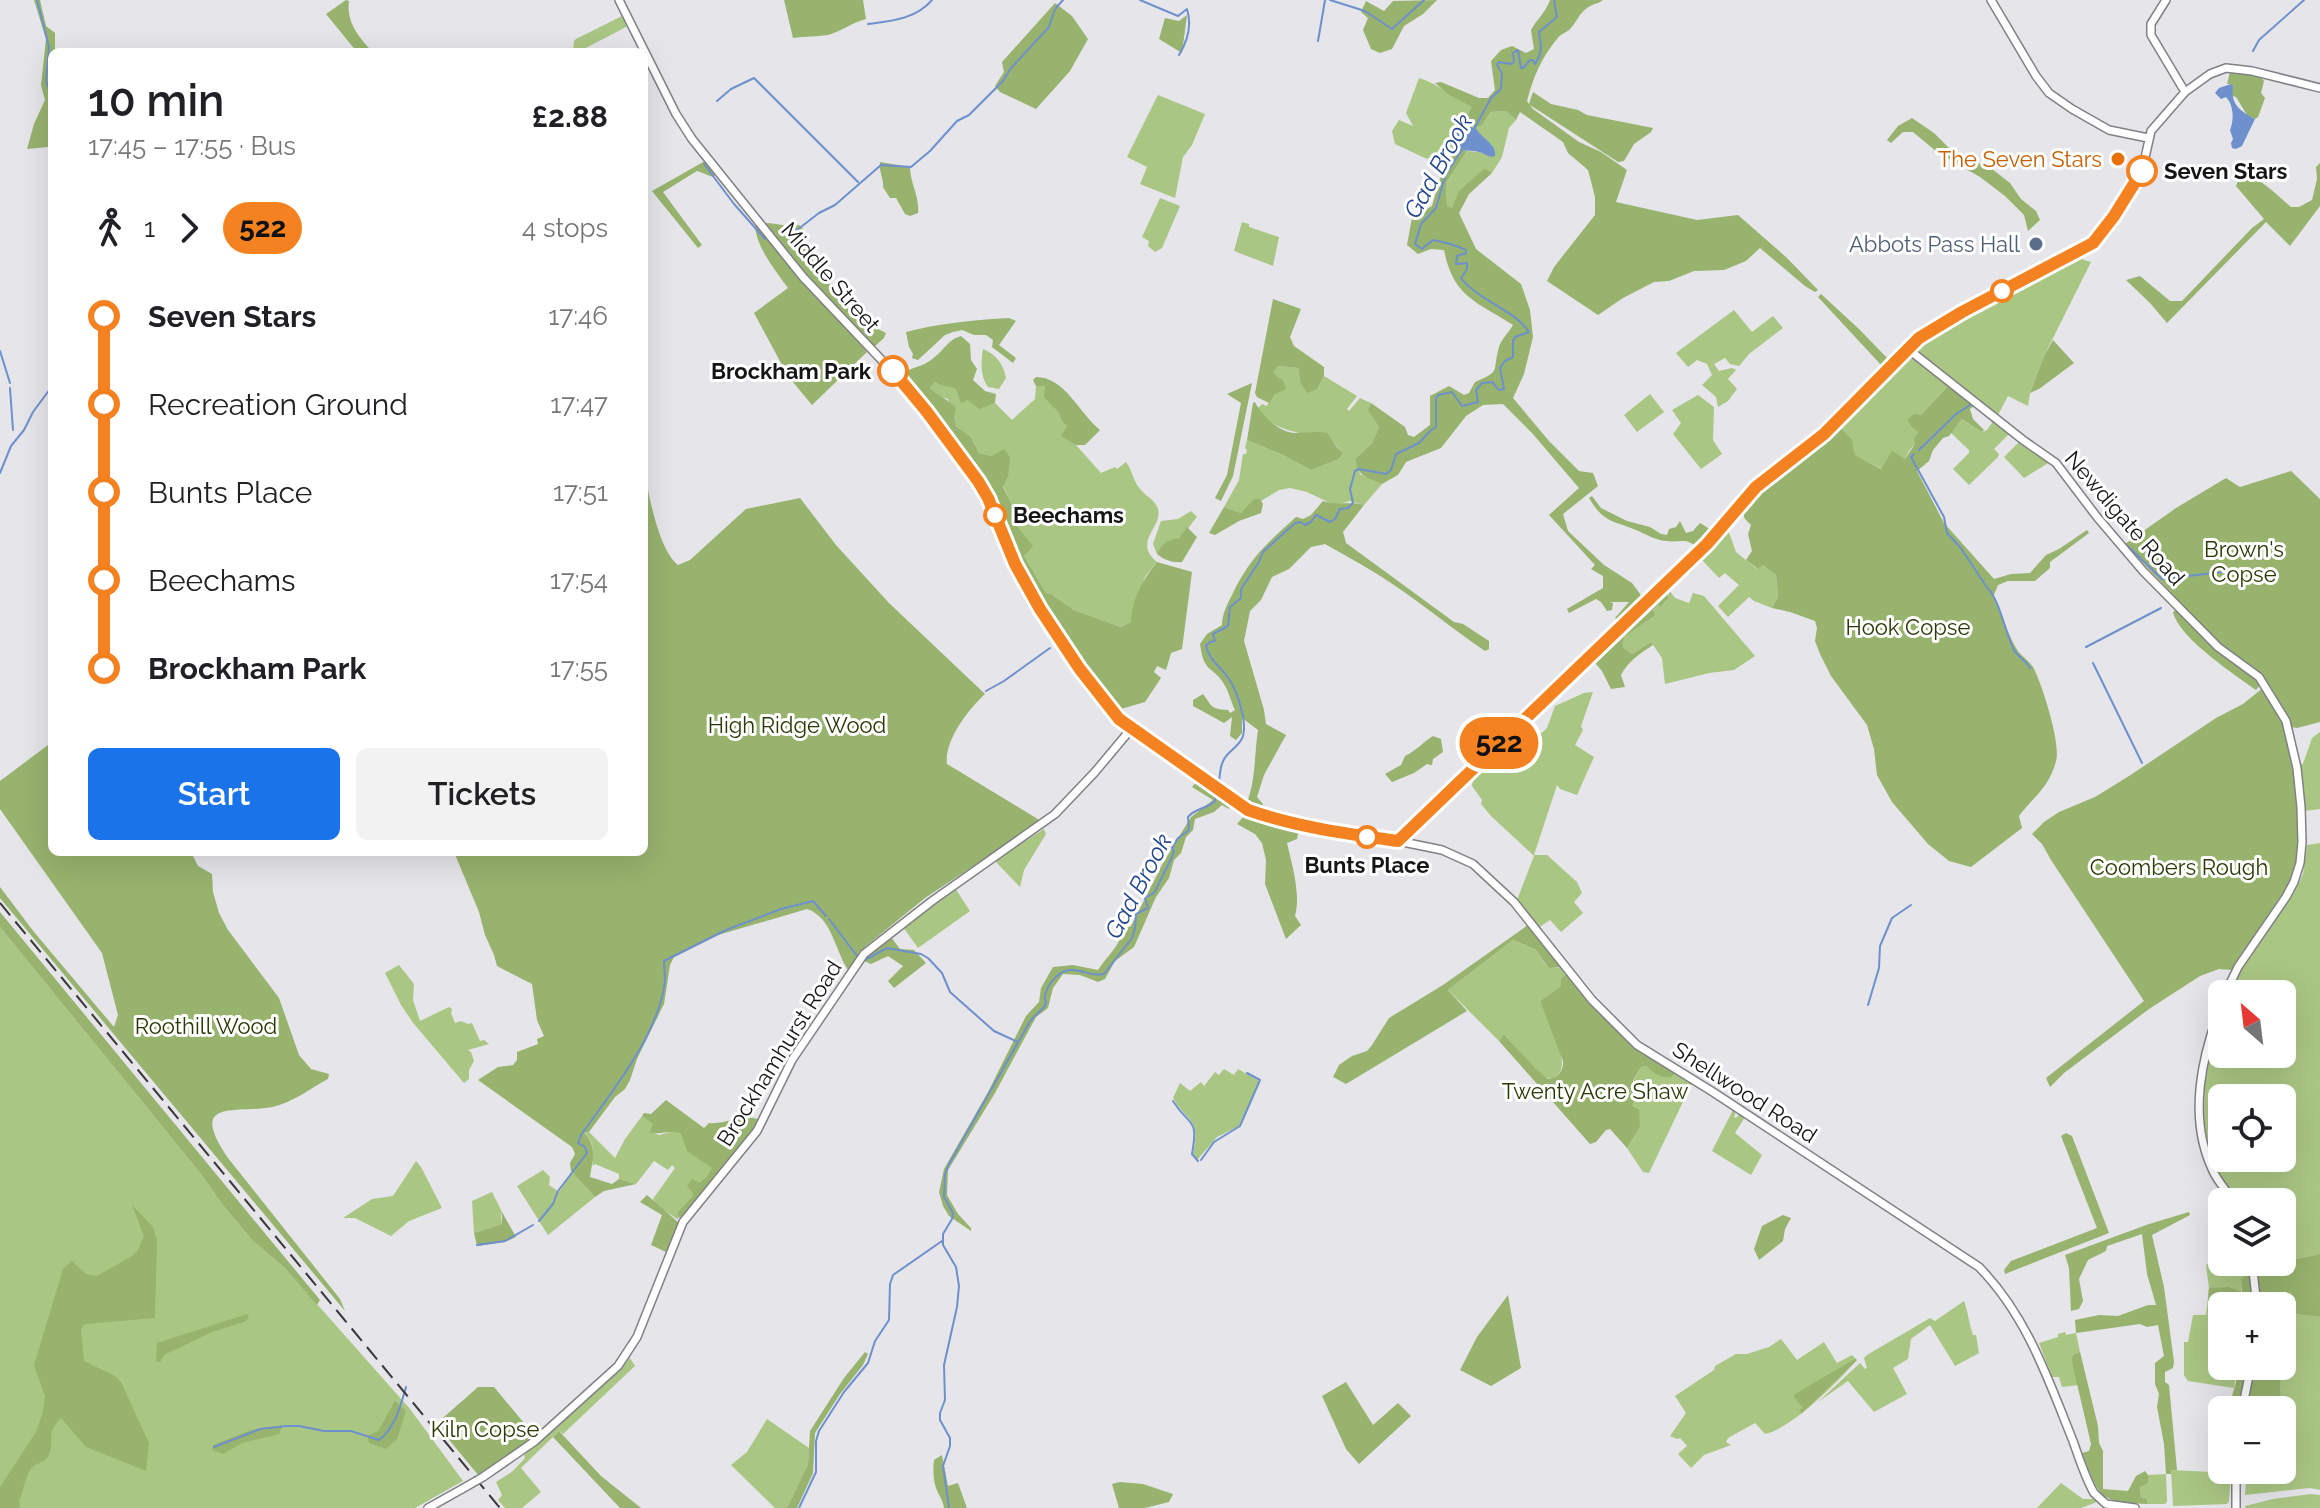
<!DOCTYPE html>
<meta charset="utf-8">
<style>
:root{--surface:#fff;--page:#f2f2f2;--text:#202124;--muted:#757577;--accent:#1a73e8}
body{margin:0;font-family:Raleway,sans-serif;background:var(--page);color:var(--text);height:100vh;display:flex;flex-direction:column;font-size:30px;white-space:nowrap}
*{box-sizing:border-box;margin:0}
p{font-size:26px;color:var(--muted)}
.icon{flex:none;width:44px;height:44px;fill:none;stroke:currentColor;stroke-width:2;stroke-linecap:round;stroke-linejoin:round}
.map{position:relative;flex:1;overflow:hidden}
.panel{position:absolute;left:48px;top:48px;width:600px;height:808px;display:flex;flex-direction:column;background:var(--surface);border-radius:12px;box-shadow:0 8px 32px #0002}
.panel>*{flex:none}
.badge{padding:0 16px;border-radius:26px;font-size:28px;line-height:52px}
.needle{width:52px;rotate:332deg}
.fabs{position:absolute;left:2208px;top:980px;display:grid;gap:16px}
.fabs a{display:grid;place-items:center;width:88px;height:88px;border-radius:12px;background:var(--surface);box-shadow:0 8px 32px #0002;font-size:40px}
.map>.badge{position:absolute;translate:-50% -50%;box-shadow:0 0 0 4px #fff}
.legs{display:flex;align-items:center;gap:12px;height:88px;padding:0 40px;font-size:26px}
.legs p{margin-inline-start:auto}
.summary{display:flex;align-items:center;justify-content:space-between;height:136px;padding:0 40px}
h1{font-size:44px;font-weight:600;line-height:60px}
.cta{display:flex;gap:16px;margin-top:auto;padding:16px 40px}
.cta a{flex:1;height:92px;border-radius:12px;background:var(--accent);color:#fff;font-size:32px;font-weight:600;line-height:92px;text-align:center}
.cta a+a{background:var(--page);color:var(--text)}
ul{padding:0 40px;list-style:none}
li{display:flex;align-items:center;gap:28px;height:88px;font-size:30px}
li i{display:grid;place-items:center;width:12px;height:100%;margin:0 10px;background:currentColor}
li i::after{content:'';width:20px;height:20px;margin:-10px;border:6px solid;border-radius:50%;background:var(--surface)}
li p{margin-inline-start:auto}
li:first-child i{background:linear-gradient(#0000 50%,currentColor 0)}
li:last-child i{background:linear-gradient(currentColor 50%,#0000 0)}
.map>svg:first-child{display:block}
.green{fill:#aac683;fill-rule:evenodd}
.forest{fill:#97b36d}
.water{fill:#6e90cd}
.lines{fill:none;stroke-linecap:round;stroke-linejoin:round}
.stream{stroke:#6e90cd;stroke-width:2}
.secondary-casing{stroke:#818084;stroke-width:10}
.secondary{stroke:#fff;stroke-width:7}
.rail{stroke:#3a3a3c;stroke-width:2;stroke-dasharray:16 8;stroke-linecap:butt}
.secondary-bridge-casing{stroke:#818084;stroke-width:10;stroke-linecap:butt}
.secondary-bridge{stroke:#fff;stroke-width:7}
.line-1-casing{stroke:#fff;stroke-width:18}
.line-1{stroke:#f58220;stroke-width:12}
.food-dot{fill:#e8710a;stroke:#fff;stroke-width:3}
.stop-1-dot{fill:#fff;stroke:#f58220;stroke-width:4}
.service-dot{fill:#5c6f8a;stroke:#fff;stroke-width:3}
.labels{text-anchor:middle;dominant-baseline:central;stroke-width:6;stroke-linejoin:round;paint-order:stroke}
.food-label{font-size:22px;fill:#c56008;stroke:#fff;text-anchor:end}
.stop-label{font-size:22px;font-weight:bold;fill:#151516;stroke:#fff;text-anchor:start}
.service-label{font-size:22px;fill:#4e5e75;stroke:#fff;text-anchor:end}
.street-label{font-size:22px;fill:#151516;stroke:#fff}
.park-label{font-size:22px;fill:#283904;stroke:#fff}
.water-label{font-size:24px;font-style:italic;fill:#20458f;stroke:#fff}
</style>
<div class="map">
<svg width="2320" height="1508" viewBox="0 0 2320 1508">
<rect width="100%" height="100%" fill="#e5e5ea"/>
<path class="green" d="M622,16L627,24L626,27L582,50L578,52L573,50L574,41L576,39Z
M1419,78C1438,84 1455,98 1473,107L1465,119L1467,125C1443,122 1448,134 1458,148L1446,163L1425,158L1395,144L1392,131L1399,120L1413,126L1406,113Z
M1158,95L1205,114L1192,145L1183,157L1175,198L1140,184L1147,167L1127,157Z
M1506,111L1516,120L1509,128L1502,157L1492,173L1485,168L1452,209L1447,206L1446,183L1467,151L1479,152L1491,157L1492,145L1481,137L1476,128L1482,125L1489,112Z
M1160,198L1180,206L1162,248L1155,252L1148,246L1149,241L1142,237Z
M1242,222L1249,224V227L1279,237L1273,266L1234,251Z
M2081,256L2084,260L2091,262L2044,356L2030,393L2028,406L2008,396L1998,415L1918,351L1917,347C1941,322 1984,306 2014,290C2037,279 2057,266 2081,256Z
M1734,310L1752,332L1773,316L1783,328L1749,354L1739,366L1730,364L1725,358L1714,364L1719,371L1732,368L1736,370L1728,379L1737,389L1728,401L1718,407L1716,397L1702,385L1712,375L1707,364L1697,360L1688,367L1676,353Z
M983,349C996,354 1004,365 1006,378L999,389L988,387C980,376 981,361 983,349Z
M1911,356L1949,385L1921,415L1915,444L1909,451L1905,459L1882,469L1854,455L1851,443L1853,440L1838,425L1907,357Z
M1278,366L1298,368L1300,381L1317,389L1324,376L1357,396L1347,409L1349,411L1360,398L1371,403L1369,410L1379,427L1372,443L1356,458L1360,474L1382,484L1364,505L1349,501L1340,504L1330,503L1307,492L1290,488L1279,490L1261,501L1259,499L1241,513L1224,507L1239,480L1243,454H1246L1247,450L1245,448L1247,440L1283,455L1311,470L1339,459L1343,453L1329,437C1304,434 1272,432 1258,408L1262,404L1267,406C1272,394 1280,384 1274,370Z
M935,382C942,386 947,385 954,388C969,396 975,409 995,403L1012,420L1035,399L1036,386H1045V397L1059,413L1062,422L1067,426L1062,436L1076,445L1101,473L1115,467L1117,469L1126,462C1133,471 1133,482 1141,490C1146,496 1156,501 1158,509C1163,528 1132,541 1157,562L1145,577L1131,622L1121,627L1074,610L1051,594L1046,593L1024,556L1011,503L1003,486L1008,477L992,456L979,453L971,437L956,426L948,399L938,396L930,388Z
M1650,394L1664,412L1637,432L1624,415Z
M1698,395L1714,407L1713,440L1722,454L1701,469L1673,434L1681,423L1672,410Z
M1962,419L1982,432L1987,430L1992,423L1991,420L2009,434L1994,449L1999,454L1998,457L1969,485L1953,469L1969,453V450L1951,433Z
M2019,442L2050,462L2024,478L2004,457Z
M1191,511L1197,517C1191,523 1185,535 1178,538C1168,543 1163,542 1157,554L1153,544L1161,521L1178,519Z
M1727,527L1736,552L1757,569L1763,565L1776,575L1778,596L1772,608L1754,601L1749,597L1728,617L1718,606L1739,585L1725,573L1719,578L1702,560L1708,554L1706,549Z
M1669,590L1675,598L1689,603L1693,593L1704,596L1755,656L1734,670L1709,673L1665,684L1662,658L1651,642L1632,654L1623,647L1624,637L1655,614L1652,611L1659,604L1661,606L1669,598L1666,593Z
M1593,692L1581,726L1583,730L1575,745L1594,757L1577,795L1560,789L1557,785L1534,855H1547L1577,882L1582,893L1574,902L1583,913L1561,932L1550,920L1538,928L1537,923L1517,900L1534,856L1491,816L1481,804L1482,800L1472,786L1473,781L1469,777L1500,747L1504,750L1517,740L1543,732L1547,728L1555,706L1584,693Z
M2320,732V809L2305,811L2299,765L2303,764L2312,738Z
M1044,829L1046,834L1024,870L1020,887L995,861Z
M2320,843V1254L2291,1260L2282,1257V1202H2238C2233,1191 2223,1183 2217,1172C2212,1163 2210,1152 2208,1142C2198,1097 2209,1057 2222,1015V1054H2282V994H2229L2239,972L2299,883L2303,874L2307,845ZM2222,1098H2282V1158H2222Z
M955,888L970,911L918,948L903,927Z
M0,927L201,1174L222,1204L252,1240L285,1268L410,1409L463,1481L415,1508H0Z
M1513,940L1535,949L1544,963L1555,968L1561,967L1567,974L1561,978V986L1540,1001C1546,1017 1574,1065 1556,1076C1551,1080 1549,1079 1544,1076C1529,1066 1516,1049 1504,1036L1499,1041L1448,990Z
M399,965L414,984L413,1000L420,1021L449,1007L452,1009L451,1013L455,1023L461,1021L468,1024L472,1023L480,1041L484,1040L489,1044L468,1050L471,1052L474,1061L469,1070V1079L464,1083L414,1024L401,1005L385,973Z
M1647,1066L1672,1077L1675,1073L1692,1083L1649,1173L1643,1172L1627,1148L1640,1127L1638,1118L1631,1107L1637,1087L1633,1082L1641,1067Z
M1224,1069L1234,1075L1238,1069L1259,1081L1239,1126L1217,1137L1197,1160L1193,1154C1201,1117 1188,1124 1173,1098L1180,1083L1190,1091L1201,1082L1204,1086L1215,1072L1219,1075Z
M1733,1110L1736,1111L1734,1117L1736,1118L1740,1113L1745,1117L1735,1133L1762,1155L1751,1175L1712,1151Z
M642,1116L654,1124L649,1131L659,1135L674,1131L683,1135L704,1162L717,1171L682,1216L677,1219L656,1205L653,1199L675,1168L672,1165L668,1170L654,1161L636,1184L619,1179V1174L595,1164L593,1166C589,1151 599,1147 584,1133L589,1132L615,1158L625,1139Z
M416,1161L421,1167L442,1208L409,1221L391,1236L355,1218H343L372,1199L393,1196Z
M543,1170L550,1177L549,1185L559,1192L572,1172L595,1197L548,1235L517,1186Z
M492,1192L502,1212L501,1217L502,1224L474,1233L472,1201Z
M2222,1253V1262H2249L2250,1275L2241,1279L2242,1306H2222V1366H2237L2234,1388L2188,1381L2184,1375V1342H2188L2193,1315H2206L2209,1288L2206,1265Z
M1964,1301C1968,1311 1969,1324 1973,1335H1976L1979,1353L1955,1366L1930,1325L1911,1339L1908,1359L1893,1368L1907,1394L1874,1412L1848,1381L1818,1402L1860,1363L1865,1369L1867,1368L1864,1358L1867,1355L1930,1318L1935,1321Z
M2294,1314L2320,1317V1490L2310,1488L2245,1495L2247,1470H2282L2280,1368L2282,1366L2287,1318Z
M2065,1332L2066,1335L2076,1333L2080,1352L2074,1354L2071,1358L2079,1385L2062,1387L2059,1377H2052L2039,1343L2058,1337V1334Z
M1781,1339L1797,1360L1824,1342L1837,1363L1852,1355L1857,1360C1836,1383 1794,1427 1765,1434L1755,1423L1728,1438L1726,1442L1731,1445L1704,1455L1691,1468L1678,1454L1687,1446L1680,1438L1677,1439L1670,1436L1686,1413L1675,1396L1714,1370L1715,1366L1736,1354H1747L1769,1347Z
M630,1358L635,1366L563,1434L559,1431L521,1468L541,1492L522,1508H505L498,1500L502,1495L496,1482L513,1471L525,1458L524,1455L614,1376Z
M767,1419L809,1448L808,1464L787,1508H775L731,1465L747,1452Z
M2171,1470L2231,1473L2229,1501L2227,1504L2173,1506Z
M2166,1474L2167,1502L2165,1504H2147V1499L2141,1497L2140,1487L2148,1482V1475Z
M2061,1483L2083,1499H2094L2097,1502L2081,1508H2037Z
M2311,1494L2320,1495V1508H2245V1506L2273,1499Z"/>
<path class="forest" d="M34,0H40L46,26L55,33V52H52V113L48,147L27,149L34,124L45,100L41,85L46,39Z
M346,0L349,1C346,22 359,38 373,52H357L326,14Z
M784,0H863L866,19C853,22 842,31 828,35C816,37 804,36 793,38Z
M1437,0L1423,14L1404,26L1392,49L1380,53L1371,49L1363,30L1368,18L1361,12L1366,1L1384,11L1393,1Z
M1550,0H1603C1598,4 1592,4 1587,8C1579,14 1577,21 1571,28C1567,33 1561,33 1557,39C1541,58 1533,78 1527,101L1529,104L1533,92L1551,104L1578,110L1587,115L1653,128L1651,132L1634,144L1624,161L1618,162L1530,105L1533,109L1579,142L1601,152L1627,170L1616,202L1697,220L1738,215L1786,257L1818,290L1815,292L1805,286L1760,248L1746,261L1724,270L1694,271L1669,281L1654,282L1623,298L1598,315L1547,281L1554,267L1595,215V197L1588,170L1568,153L1563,142L1520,112L1516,120L1506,111L1490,112L1482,125L1476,128L1467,125L1465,119L1472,107L1448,94L1435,83L1441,82L1479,98H1488L1495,90L1491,61L1501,50L1512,46L1526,53L1534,49L1531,30C1537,19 1546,12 1550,0Z
M1055,3L1072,16L1088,39L1070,71L1036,109L1000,92L995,86L1004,72L1002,62Z
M1187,15L1182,53L1159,39L1165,18L1179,21Z
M2230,72L2260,76L2264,81L2261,93L2265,98L2258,117L2255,119L2247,115L2236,97L2232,96L2231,84H2227Z
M1912,118L1934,133L1951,150L1992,169L2010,183L2021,199L2036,211L2040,220L2028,231L2024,215L2005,196L1980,177L1937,152L1913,132H1903L1891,143L1887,140L1898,126Z
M1458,148L1467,151L1446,183L1447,206L1452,208L1459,191L1485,168L1492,173L1469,194L1459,213L1476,249L1521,284L1530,310L1533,337L1524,374L1513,398L1549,441L1579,471L1593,473L1598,486L1563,514L1568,531L1604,565L1632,583L1643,598L1620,623L1615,618L1629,602H1610L1613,603L1612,610L1607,611L1601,602L1596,599L1569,613L1567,609L1603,588V576L1591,569L1595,565L1549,515L1579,488L1532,433L1503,404L1483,405L1466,416L1441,448L1406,462L1398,475L1382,484C1368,478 1355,475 1356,458L1372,443L1379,427L1368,410L1371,403L1405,427L1408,435L1414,437L1430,425V396L1449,386L1464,395L1469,393L1475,382C1502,371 1492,371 1499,347C1501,340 1509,332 1513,325C1477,302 1453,297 1444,250L1431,249L1418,254L1407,245L1412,218L1432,206C1440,180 1440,170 1458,148Z
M705,161L715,175L713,177L697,171L663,192L702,245L698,248L652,191Z
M880,162L910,167C910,183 920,197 918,213L910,216L905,214L896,198H890L883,187C884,178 879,174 880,162Z
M2320,163V206L2290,246L2266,222L2167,323L2150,303L2126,280L2140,276L2170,301H2182L2252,228L2264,219L2236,186L2241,173C2263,179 2274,193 2291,207H2299L2312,200L2317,179L2316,167Z
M766,223C778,223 788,228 799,225L803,229L801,242C821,275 850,317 886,333L884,338L874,347C838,310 790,269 766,223Z
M755,225L867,352L812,405L788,376L754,313L788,288C775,270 756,247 755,225Z
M1821,294L1859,329L1888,359L1882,366L1818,297Z
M1273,299L1301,309L1290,337L1294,346L1324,367V376L1317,389L1307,393L1300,381L1298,368L1278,366L1274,371L1277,377L1283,380L1286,389L1275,394L1269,403L1257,397L1255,393Z
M1009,318L1016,321L999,345L1016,358L1013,363L992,347L993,340L986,335H974L962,330L953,332L945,335L918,360L912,358L913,354L909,347L906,332C940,323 974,320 1009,318Z
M961,336L970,344L971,360L977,369L973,380L985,391L996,394L995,403L979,409L968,400L961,403L956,389C949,386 942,387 935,382L930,388C938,396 948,399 956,408L954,417L956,426L971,437L979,453L992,456L1004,449L1010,457L1008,477L1003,487L1011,503L1016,525L1033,546L1024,556L1046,593L1051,594L1074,610L1121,627L1131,622C1132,598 1143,580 1157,562L1192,572L1182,649L1171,653L1166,670L1157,666L1154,672L1161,678L1145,702L1121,709L1110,704L1112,700L1107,693H1102C1072,651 1041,610 1019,564C1005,537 999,506 982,480C959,445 932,411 904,379L903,374C911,367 922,367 931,360C943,352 947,340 961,336Z
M2053,340L2074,363L2039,389L2030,393L2044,356Z
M1036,377C1065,377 1079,413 1100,430L1085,445H1076L1061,436L1067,426L1062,422L1059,413L1044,397L1045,386H1036L1033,380Z
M1252,383L1233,476L1221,501L1215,498L1227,475L1241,403L1227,394Z
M1949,385L1974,406L1970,409L1973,419L1984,430L1982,432L1962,419L1949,436L1943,438L1933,450L1929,461L1917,471L1944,523L1994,579L2011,574L2030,573L2046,555L2059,549L2087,530L2089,533L2050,562V568L2035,581H2008L1998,585L1993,597C2001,613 2007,632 2016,648C2021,657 2031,661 2035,671C2043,688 2061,744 2056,761C2049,788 2034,796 2019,816L2022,828L1971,867L1949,861L1928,844L1892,802L1877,775L1874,749L1867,725L1831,676L1820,654L1815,641L1817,628L1815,621L1790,612L1772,608L1778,596L1776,575L1763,565L1758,569L1746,560L1752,551L1748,534L1751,525L1745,519L1741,509L1751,496L1838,425L1853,440L1852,443L1855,455L1881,469L1892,451L1905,459L1915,444L1914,439L1918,432L1911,426L1907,420L1914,414L1921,415Z
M1255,402C1261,415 1279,432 1294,433C1306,433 1315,431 1327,433L1337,447L1343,453L1339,459L1311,470L1283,455L1247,440L1253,403Z
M644,467C648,492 658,549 678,565L690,560L746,509L800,498L836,545L889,603L985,694C969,709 944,740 947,764L1041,821L925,898L866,946L848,970C835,951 832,917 807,909L718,935L674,957L670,965L664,1004L637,1059L630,1080L625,1089L615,1097L589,1132L584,1133C598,1146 592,1161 590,1177L612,1184L619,1179L636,1184L604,1191L595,1197L571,1171L570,1163L575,1154L572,1147L478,1080L498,1067L513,1065L517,1060V1052L538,1044L537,1039L544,1036L537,1020L532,984L497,966L494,955L485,935L479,912L454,852H644Z
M2291,471L2320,499V722L2297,728L2291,727L2266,682L2224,648L2125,544L2176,508L2226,478L2240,487Z
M1592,496L1601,508L1627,521L1650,527L1661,534L1667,535L1669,529L1676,527L1680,521L1686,533L1693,531L1700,523L1713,531L1696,547C1687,537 1678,543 1666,541C1656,540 1645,534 1636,530C1612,520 1604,523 1589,498Z
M1254,499H1260L1263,504L1261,513L1239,521L1215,535L1209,533L1224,507L1241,513Z
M1323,501C1337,506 1349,501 1364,505L1343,532L1346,543L1454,622L1463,624L1489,641V649L1485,651C1454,630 1425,606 1394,585C1372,570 1348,557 1325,544L1311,547L1289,569L1272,577L1261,600L1250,611L1244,641L1264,710L1266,724L1286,735L1264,775L1257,797L1263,804L1261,811L1246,805C1256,781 1254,756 1258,730L1242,718V733L1236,740L1230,736L1232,717L1224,723L1193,706V700L1203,694C1212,706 1210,709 1228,710L1230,713L1235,710C1231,702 1229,692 1224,684C1212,665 1204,674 1200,644L1207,634L1222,625C1222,614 1227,605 1232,595C1249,559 1267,543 1296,517L1303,519L1311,515Z
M1187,527L1197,537L1182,562C1173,563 1164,560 1157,554C1162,543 1167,540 1179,538Z
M1706,549L1708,554L1691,572L1666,593L1669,598L1661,606L1658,605L1653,610L1655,615L1624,637L1623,647L1632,654L1651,642L1653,645C1641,653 1628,661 1621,675L1625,687L1611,689L1602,671L1591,658Z
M2176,610L2251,673L2261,684L2256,690C2234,674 2179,638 2173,612Z
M2264,687C2271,700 2279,712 2285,725C2297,755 2304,840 2295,871C2286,899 2249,944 2232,970L2219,969L2200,976L2149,1009L2064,1073L2050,1087L2046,1078L2144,1001L2051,860L2042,844L2032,834L2044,822L2059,812L2095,797L2129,776L2216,718L2243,704Z
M1433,736L1441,739L1443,752L1433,759L1432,765L1427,764L1414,773L1392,782L1385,774L1401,765L1405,756C1416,751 1423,742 1433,736Z
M52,742V852H191L198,866L212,874L213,892L219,913L228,930L279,998L299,1055L311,1069L329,1074L328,1079C311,1088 292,1103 272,1107C235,1114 187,1098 228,1158L340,1299L345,1311L0,898V887L34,932L114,1027L118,1015L102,953L0,809V781Z
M1198,780L1232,804L1229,809L1222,805L1214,812L1195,819L1193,830L1186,837L1181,853L1174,860L1169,878L1156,897L1134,947L1115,961L1105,979L1098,982L1080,975L1063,974L1053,988L1048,1008L1036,1017L995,1093L948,1170L947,1195L958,1214L971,1228V1231L949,1216L943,1206L939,1192L944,1169L988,1092L1026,1016L1039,1002L1041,988L1053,967L1073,965L1098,970C1107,956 1120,946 1123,930L1131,926L1163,863L1191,817L1213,800L1192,787Z
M1247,813L1270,823L1299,829L1297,839L1287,843C1292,865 1301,894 1295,916L1301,925L1286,939L1265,884L1266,860L1262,843L1255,834L1237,824Z
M0,912L320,1300L317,1305L285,1268L252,1240L222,1204L201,1174L0,927Z
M1528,925L1561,967L1550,968L1544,962L1535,949L1513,940L1448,990L1467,1011L1346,1084L1333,1077L1339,1065L1352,1056L1367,1051L1372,1045L1389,1018L1443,985Z
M891,937L900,949L914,950L926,963L894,988L888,981L903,966L888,956L871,964L862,960Z
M1567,974C1600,1015 1631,1045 1675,1073L1672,1077C1662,1078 1653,1074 1647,1066L1641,1067L1633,1081L1637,1087L1632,1106L1639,1110L1640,1127L1627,1148L1610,1129L1606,1130L1596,1142L1590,1144L1499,1041L1504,1035L1536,1069L1548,1079C1558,1078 1564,1070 1563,1061L1540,1001L1561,986V978Z
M666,1100L704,1128L709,1123C729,1125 738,1112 760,1120L682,1216L678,1217V1212L692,1197L693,1193L687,1186L692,1179L699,1183L707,1177L712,1168L687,1151L681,1134C669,1129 661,1136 649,1132L653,1124L642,1116L644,1113L651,1114Z
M2066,1133L2072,1136L2109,1233L2005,1274L2004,1270L2011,1261L2097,1228L2061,1136Z
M647,1195L679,1223L666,1252L651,1245L662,1215L640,1202Z
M132,1205L153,1227L157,1240L155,1318L85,1324L81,1329L84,1361L115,1376L121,1382L149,1443L146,1471L86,1447L61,1418C45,1434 55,1439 49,1454C46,1464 35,1462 30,1470C24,1480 24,1491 19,1501L20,1508H0V1487L36,1432L43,1412L45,1396L34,1365L63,1269L72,1261L86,1274L97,1276L132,1256L138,1250L144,1236Z
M502,1212L516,1237L505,1242L477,1246L474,1233L502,1224Z
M2189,1212L2190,1215L2152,1235L2164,1287L2174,1362L2173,1368L2165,1372V1382L2169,1385L2177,1470H2171V1474H2166L2164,1444L2157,1407L2159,1394L2155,1384V1363L2164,1356L2158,1325L2147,1327L2140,1324L2076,1333L2075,1320L2099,1315L2118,1316L2148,1305H2156L2147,1274L2142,1234L2107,1246L2106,1251L2088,1260L2079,1279L2083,1301L2079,1309L2071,1311L2069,1268L2065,1255L2149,1224Z
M1783,1215L1791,1218L1785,1229L1783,1241L1759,1260L1754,1249L1762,1226Z
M2320,1254V1317L2294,1314L2287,1318L2282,1355V1306H2242V1302H2231L2226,1306L2217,1307L2213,1301L2208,1300L2209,1288L2228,1287L2242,1292L2241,1279L2246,1275L2257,1274L2255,1262H2282V1257L2291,1260Z
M1508,1295L1521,1368L1491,1386L1460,1370L1477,1337Z
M247,1314L249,1318L244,1322L212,1332L164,1355L160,1362L156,1361L157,1343Z
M865,1352L868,1354L863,1365L840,1394L815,1433L813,1473L797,1508H787L808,1464L810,1431L844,1378Z
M2080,1352L2098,1426L2099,1443L2103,1451V1489L2128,1491L2136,1476L2145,1471L2148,1475V1483L2140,1487L2141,1497L2147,1499V1504C2097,1502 2100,1497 2082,1453L2089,1451L2091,1444L2071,1358L2074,1354Z
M1855,1359L1857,1360L1855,1362L1801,1414L1800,1409L1803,1408L1794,1397L1795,1394Z
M2237,1366H2280L2281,1410H2228L2236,1382Z
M1346,1382L1373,1425L1398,1403L1411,1416L1359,1464L1346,1449L1322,1396Z
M478,1387H494L534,1435L509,1458L479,1476L436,1424Z
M395,1401L406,1411L397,1439L386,1449L369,1443L367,1436L378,1431Z
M283,1425L279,1434L242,1443L223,1454L212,1450L213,1445L251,1430Z
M559,1431L601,1476L641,1508H620L553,1437Z
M942,1455L948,1486L958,1483L967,1508H944C943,1500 939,1496 936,1488C933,1479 933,1469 934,1460Z
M1120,1482L1143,1484L1173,1494L1169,1502L1145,1508H1119L1112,1484Z"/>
<path class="water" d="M2231,84L2233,86C2230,105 2241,111 2255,119L2242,146L2236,149L2232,148L2231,143L2233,139L2230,130C2234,121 2234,105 2226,97L2221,99L2215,93L2219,88Z
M1458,124L1476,128C1481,139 1497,143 1495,156L1491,157C1487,156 1483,153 1479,152C1473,150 1465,152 1459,148C1449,141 1444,129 1458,124Z"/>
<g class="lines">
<path class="stream" d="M37,0L49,47L46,81L52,98
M1140,0L1178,16L1187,9C1192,25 1187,42 1179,55
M1330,0L1365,11L1392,29L1424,0
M868,24C891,21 916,19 932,0
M1318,41L1325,0
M2253,51L2259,40L2304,0
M717,101L731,89L754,78L858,182
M1474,129L1491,98L1501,89L1502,73L1497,65L1499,62L1511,64L1514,62L1513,53L1518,50L1521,68H1523L1530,60H1533L1535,64C1543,52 1541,46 1539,32L1557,17L1554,0
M52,134L50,160L52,173
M704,164L734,204L765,239
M52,231V241
M780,233L797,230L819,213L835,205L881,165L911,167L930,151L957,121L969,115L1003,81L1011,68L1049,27L1055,9L1063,0
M0,351L10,383
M10,388L13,430
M1919,450L1956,414L1970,405
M1914,454L1911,457L1944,517L1947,533L1960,547L1988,589C1998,597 2006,633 2013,648C2017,657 2026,660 2030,668
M0,473L11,446L24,430L33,412L50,389L52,376
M2129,547L2162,579L2240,570
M2086,647L2161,608
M2093,663L2142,763
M986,691L1004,681L1050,648
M1219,784C1220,773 1220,763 1227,755C1233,748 1241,744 1243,736C1247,721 1238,695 1231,682C1224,669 1209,661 1206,646L1210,642L1215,641L1213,634L1228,626L1230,607L1241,598V589L1259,562L1263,552L1295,523L1300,522L1305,525L1311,522L1316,515L1330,522L1335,519L1340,509L1348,508L1353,503L1350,489L1355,471L1359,469L1386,474L1391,470L1396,454L1419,443L1430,431L1436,427V399L1438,395L1452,392L1462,406L1478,402L1476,390L1482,383L1492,382L1499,390L1504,389L1500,368L1505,361L1513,357V341L1515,337L1529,332C1514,309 1480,302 1461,278L1467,269V263L1456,264L1457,256L1466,253V250C1456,245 1444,242 1433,240L1422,249L1415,244L1421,224L1436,208L1445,176L1463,148
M829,919L857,956
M865,960L887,948L921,954L928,958L942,973L950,992L994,1031L1018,1042
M1868,1005L1879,968L1880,946L1892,918L1911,905
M1173,1101C1189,1127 1199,1116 1192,1154L1198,1161
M1201,1160L1214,1142L1240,1126L1260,1080L1247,1073
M539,1221L553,1204L558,1191L587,1153L585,1147L578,1143L581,1135C611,1093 660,1033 665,980C665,974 664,967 664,961L726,930L781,909L813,901L826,916
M477,1245L505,1241L533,1225
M214,1447L260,1429L287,1426H299L324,1431H351L379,1440C395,1428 401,1405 406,1387
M799,1508L816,1472V1441L819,1431L844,1392L868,1363L875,1341L889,1320L890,1284L893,1275L942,1241
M949,1508L943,1466L950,1446V1438L940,1420V1413L945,1400L944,1365L957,1307L959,1286L956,1267L943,1245V1234L952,1219L953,1213L944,1197L945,1174L949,1164L1029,1023C1033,1017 1038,1013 1043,1008C1049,1001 1044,1004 1045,996C1047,984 1060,969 1072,970C1083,970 1093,977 1104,974L1132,938L1135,928L1136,914L1148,908L1145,898L1154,893L1172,857L1174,851L1172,848L1178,838L1189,830L1188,817C1195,808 1207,809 1215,801L1216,794"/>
<g class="secondary-casing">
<path id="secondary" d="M619,0L676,114L692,139L803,277L910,390L973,473L988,498L1015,564L1026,585L1054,631L1103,700L1119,719L1131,729L1248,810L1269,817L1313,827L1398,841L1442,850L1473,864L1514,902L1592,1000L1637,1045L1713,1092L1979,1267C2027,1316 2048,1379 2073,1441C2079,1458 2085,1477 2094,1493L2106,1504L2135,1508
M1991,0L2036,76L2049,93L2072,109L2109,130L2148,138
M2166,0L2151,24V35L2185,92
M1908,349L2023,440L2056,463L2097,517L2143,571L2218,647L2259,677L2286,721L2297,768L2301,807L2302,842L2300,863L2294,882L2286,897L2238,967L2225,994
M1398,841L1707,544L1756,487L1824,434L1919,338L1962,312L2093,243L2114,216L2142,171L2151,131L2185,92L2210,74L2226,68L2252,71L2320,88
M2222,1003C2202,1055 2187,1117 2213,1171C2218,1182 2227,1191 2234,1202
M2252,1262L2257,1306
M2242,1410L2251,1366
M483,1477L535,1441L618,1366L637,1337L683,1222L757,1131L792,1060L864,954L932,901L1055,814L1095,772L1131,729
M428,1508L462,1489
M2236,1508V1470"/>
</g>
<use href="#secondary" class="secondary"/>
<path class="rail" d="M0,903L500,1508"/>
<g class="secondary-bridge-casing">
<path id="secondary-bridge" d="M462,1489L483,1477"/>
</g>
<use href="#secondary-bridge" class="secondary-bridge"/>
</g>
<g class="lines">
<g class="line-1-casing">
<path id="line-1" d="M893,371L927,412L978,481L988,498L1015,564L1040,609L1079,668L1119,719L1248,810C1296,827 1348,834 1398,841L1707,544L1756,487L1824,434L1919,338L1962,312L2093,243L2114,216L2142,171"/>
</g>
<use href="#line-1" class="line-1"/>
</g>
<circle class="food-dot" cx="2118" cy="159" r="8"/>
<g class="stop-1-dot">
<circle cx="2142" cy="171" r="14"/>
<circle cx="2002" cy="291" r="10"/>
<circle cx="893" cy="371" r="14"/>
<circle cx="995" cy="515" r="10"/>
<circle cx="1367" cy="837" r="10"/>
</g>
<circle class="service-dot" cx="2036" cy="244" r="8"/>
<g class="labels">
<g class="food-label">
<text x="2102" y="159">The Seven Stars</text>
</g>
<g class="stop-label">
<text x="2164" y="171">Seven Stars</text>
<text x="871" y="371" text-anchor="end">Brockham Park</text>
<text x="1013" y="515">Beechams</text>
<text x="1367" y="865" text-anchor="middle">Bunts Place</text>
</g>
<g class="service-label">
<text x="2020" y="244">Abbots Pass Hall</text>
</g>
<g class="street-label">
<text transform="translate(831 277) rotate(49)">Middle Street</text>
<text transform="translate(2125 518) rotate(49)">Newdigate Road</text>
<text transform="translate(779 1053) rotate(-58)">Brockhamhurst Road</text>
<text transform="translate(1745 1092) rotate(33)">Shellwood Road</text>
</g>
<g class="park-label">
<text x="2244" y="549">Brown's<tspan x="2244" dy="25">Copse</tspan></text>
<text x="1908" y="627">Hook Copse</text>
<text x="797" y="725">High Ridge Wood</text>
<text x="2179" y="867">Coombers Rough</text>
<text x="206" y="1026">Roothill Wood</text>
<text x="1595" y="1091">Twenty Acre Shaw</text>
<text x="485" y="1429">Kiln Copse</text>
</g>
<g class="water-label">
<text transform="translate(1438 166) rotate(-61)">Gad Brook</text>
<text transform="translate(1138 886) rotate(-62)">Gad Brook</text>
</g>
</g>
</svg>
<div class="fabs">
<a><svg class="needle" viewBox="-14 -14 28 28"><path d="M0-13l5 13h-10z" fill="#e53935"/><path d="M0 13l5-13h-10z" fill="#757577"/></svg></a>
<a><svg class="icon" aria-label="locate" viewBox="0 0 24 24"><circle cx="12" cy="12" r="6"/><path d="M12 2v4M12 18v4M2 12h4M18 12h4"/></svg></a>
<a><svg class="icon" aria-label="layers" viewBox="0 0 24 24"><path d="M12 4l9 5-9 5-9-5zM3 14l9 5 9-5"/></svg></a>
<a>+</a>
<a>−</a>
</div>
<b class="badge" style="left:1499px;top:743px;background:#f58220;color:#111">522</b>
<section class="panel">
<div class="summary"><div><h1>10 min</h1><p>17:45 – 17:55 · Bus</p></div><b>£2.88</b></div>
<div class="legs"><svg class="icon" aria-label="walk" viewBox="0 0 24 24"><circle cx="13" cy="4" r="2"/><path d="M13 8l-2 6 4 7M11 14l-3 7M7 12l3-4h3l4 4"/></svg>1<svg class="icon" aria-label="forward" viewBox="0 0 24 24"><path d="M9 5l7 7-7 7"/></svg><b class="badge" style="background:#f58220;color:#111">522</b><p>4 stops</p></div>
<ul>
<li><i style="color:#f58220"></i><b>Seven Stars</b><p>17:46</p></li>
<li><i style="color:#f58220"></i><span>Recreation Ground</span><p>17:47</p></li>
<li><i style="color:#f58220"></i><span>Bunts Place</span><p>17:51</p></li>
<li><i style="color:#f58220"></i><span>Beechams</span><p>17:54</p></li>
<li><i style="color:#f58220"></i><b>Brockham Park</b><p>17:55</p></li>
</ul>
<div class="cta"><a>Start</a><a>Tickets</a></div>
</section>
</div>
